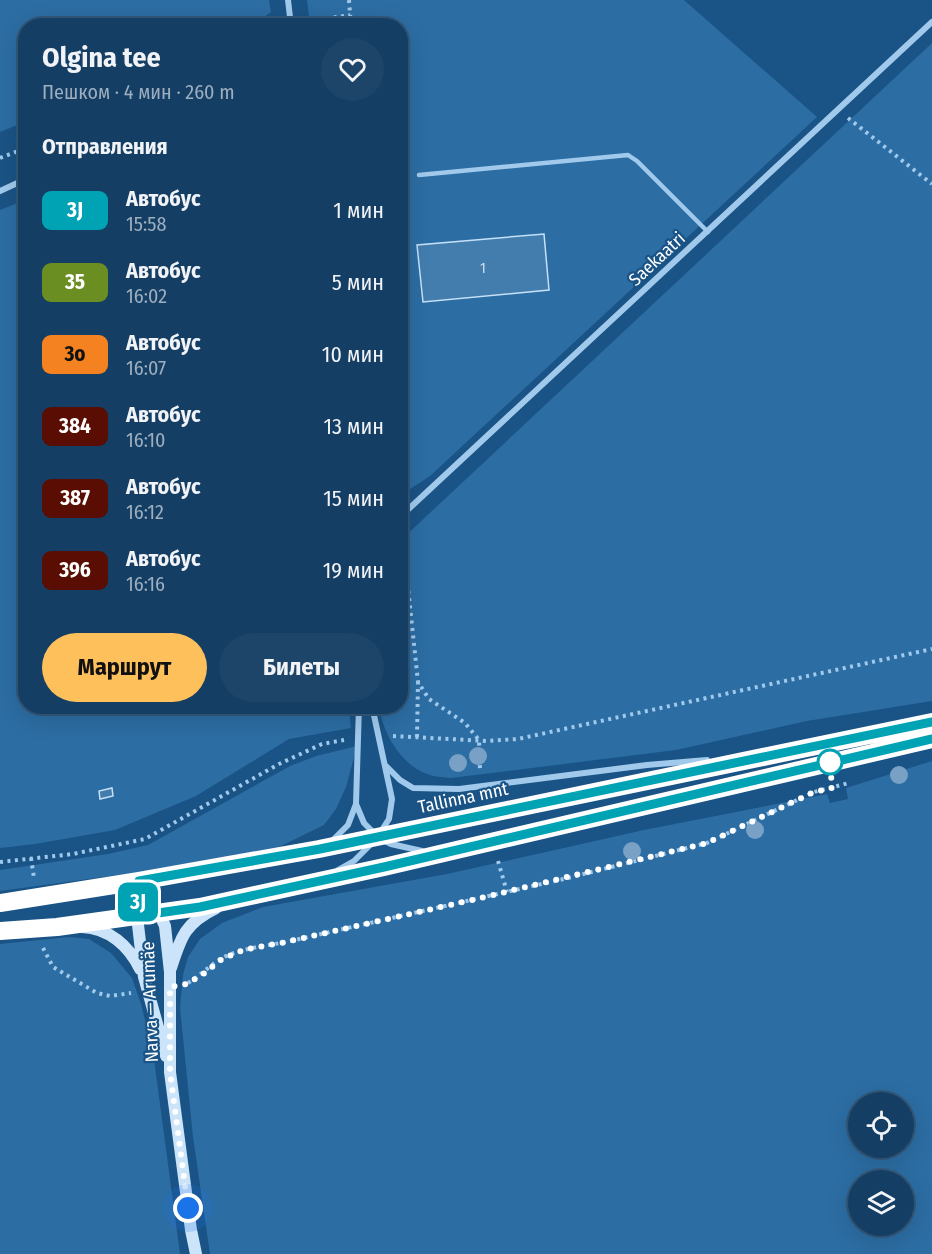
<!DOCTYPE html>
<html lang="ru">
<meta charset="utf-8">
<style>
:root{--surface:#143e64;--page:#1d456a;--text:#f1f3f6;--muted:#9daebf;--line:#335778;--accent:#fec05b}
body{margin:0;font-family:"Fira Sans Condensed",sans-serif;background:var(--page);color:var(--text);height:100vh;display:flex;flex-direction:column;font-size:22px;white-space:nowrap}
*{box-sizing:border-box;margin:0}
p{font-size:20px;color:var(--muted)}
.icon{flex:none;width:33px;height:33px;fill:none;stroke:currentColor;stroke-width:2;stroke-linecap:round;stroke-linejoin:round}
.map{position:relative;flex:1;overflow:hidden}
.sheet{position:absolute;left:18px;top:18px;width:390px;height:696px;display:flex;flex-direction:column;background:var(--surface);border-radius:24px;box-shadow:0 6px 24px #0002,0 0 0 2px var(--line)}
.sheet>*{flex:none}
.badge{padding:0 12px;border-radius:9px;font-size:21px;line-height:39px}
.tools{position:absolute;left:848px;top:1092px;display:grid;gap:12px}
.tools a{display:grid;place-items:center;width:66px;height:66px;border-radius:50%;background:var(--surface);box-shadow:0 6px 24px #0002,0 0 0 2px var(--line);font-size:30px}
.you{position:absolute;width:30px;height:30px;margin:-15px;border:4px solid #fff;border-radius:50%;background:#1a73e8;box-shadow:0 0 0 9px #1a73e833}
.map>.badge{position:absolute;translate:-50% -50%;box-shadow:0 0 0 3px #fff}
h2{padding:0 24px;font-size:22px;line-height:54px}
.round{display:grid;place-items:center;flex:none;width:63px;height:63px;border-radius:32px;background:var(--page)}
.summary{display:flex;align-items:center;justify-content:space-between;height:102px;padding:0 24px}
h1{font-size:28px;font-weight:700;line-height:45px}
.button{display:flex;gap:12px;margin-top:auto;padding:12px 24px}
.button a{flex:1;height:69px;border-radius:36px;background:var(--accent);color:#111;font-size:24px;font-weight:700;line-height:69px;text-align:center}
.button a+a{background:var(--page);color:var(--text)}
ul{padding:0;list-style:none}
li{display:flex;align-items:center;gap:18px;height:72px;padding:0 24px}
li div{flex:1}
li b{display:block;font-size:22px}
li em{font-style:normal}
li .badge{min-width:66px;font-weight:700;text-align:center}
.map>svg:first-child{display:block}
.green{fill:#2c6da3;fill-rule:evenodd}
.building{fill:#427dae;stroke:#c5e1f9;stroke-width:1.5}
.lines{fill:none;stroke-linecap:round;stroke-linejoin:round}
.path{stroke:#a0c9ec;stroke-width:4;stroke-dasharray:3 4.5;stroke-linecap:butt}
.lane{stroke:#a0c9ec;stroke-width:4.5}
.street{stroke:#a0c9ec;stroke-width:6}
.secondary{stroke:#cce4f9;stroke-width:12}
.highway{stroke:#fff;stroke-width:18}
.tree{fill:#78a1c5}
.line-casing{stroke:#fff;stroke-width:14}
.line{stroke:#00a3b4;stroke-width:9}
.walk{stroke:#fff;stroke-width:6;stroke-dasharray:0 10.8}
.stop-dot{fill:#fff;stroke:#00a3b4;stroke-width:3}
.labels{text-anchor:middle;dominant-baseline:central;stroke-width:4.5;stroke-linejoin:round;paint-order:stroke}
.number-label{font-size:15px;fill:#d0deeb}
.street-label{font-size:18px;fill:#fff;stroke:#1a5385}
</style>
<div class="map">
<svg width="932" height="1254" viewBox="0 0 932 1254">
<rect width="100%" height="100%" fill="#1a5385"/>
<path class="green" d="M0,0H269L271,12L253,25L26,26L25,122L0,132Z
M307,0H684L817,117L430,476L401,495L400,26L310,25Z
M932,43V701L807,721L676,750L451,778C443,777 434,777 427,774C400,764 383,733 379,707L400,706L401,540Z
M25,200L26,706L349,707L351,728L289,739L196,796L115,830L35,844L0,848V210Z
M357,746L346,787L336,809L324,825L277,848L133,873L0,891V870L108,854L148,845L290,766L316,756Z
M932,761V1254H210L193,1137L180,1008L183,975L188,957L200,939L222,923L263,907L447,874L644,830L827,794L830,803L848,799L846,788ZM858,1102H903V1148H858ZM858,1180H903V1226H858Z
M69,937L89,939L111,953L132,978L141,1004L153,1052L180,1254H0V944Z"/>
<path class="building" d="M544,234L549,290L423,302L417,245Z
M112,788L113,796L100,799L99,791Z"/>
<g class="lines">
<path class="path" d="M349,0L351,26
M304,22L350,15
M848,118L932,184
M0,158L26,148
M402,531L418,682L429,699L465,723L479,740L480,771
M393,736L487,741L518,739L932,649
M417,737L418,682
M31,858L34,878
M498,861L507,892
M0,862L73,854L145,839L279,764L322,744L344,740
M43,948L53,967L97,993L110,996L131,993
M188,983C200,976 210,965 222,958C242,948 265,946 286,942L568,878L707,843L814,792L849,783"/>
<path class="lane" d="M419,175L628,155L637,161L708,232"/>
<path class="street" d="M288,0L291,26
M0,191L26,179
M400,517L932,22
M359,706L356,804L364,823L375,834
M372,706L392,799L389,819L380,833
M385,765L400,780L413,788L459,789L647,765L707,760
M383,840L391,844L422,851
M332,841L348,825L356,804
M338,870L354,861L372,843"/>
<path class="secondary" d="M139,881L159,913L165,926L170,972V1072L191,1230L196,1254
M139,881L137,916L144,977L166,1056
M82,927C109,928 129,946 140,969
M171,968C181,937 185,923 216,908"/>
<path class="highway" d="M0,903L139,881L319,849L932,722
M0,931L57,927L200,907L384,867L932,739"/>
</g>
<g class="tree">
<circle cx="478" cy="756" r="9"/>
<circle cx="458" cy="763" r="9"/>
<circle cx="899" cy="775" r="9"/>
<circle cx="755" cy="830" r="9"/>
<circle cx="632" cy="851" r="9"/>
</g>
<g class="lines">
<g class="line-casing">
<path id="line" d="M932,722L320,849L139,881L137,916L200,907L384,867L932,739"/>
</g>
<use href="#line" class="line"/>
<path class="walk" d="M188,1208L170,1072V987L186,984L202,975L222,959L243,950L286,942L485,897L707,843L814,792L832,788L830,762"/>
</g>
<circle class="stop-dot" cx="830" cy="762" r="12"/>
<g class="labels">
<g class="number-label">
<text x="483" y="268">1</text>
</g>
<g class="street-label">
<text transform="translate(657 259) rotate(-43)">Saekaatri</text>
<text transform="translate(463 798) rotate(-12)">Tallinna mnt</text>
<text transform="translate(150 1002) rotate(-92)">Narva — Arumäe</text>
</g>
</g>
</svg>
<div class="tools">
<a><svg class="icon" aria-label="locate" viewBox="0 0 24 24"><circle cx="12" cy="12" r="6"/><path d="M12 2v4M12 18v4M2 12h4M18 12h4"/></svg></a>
<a><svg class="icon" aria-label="layers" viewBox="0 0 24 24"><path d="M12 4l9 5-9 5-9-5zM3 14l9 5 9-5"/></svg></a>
</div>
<div class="you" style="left:188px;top:1208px"></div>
<b class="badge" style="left:138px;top:902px;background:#00a3b4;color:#fff">3J</b>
<section class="sheet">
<div class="summary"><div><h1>Olgina tee</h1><p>Пешком · 4 мин · 260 m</p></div><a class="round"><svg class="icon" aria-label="heart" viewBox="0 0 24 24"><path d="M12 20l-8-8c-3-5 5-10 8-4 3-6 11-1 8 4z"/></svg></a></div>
<h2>Отправления</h2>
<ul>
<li><span class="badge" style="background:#00a3b4;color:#fff">3J</span><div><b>Автобус</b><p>15:58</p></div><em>1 мин</em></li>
<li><span class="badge" style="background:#6b8e23;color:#fff">35</span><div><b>Автобус</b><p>16:02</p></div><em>5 мин</em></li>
<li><span class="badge" style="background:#f58220;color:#111">3o</span><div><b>Автобус</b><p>16:07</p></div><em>10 мин</em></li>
<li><span class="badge" style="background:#5a0e03;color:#fff">384</span><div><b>Автобус</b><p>16:10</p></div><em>13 мин</em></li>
<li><span class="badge" style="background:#5a0e03;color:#fff">387</span><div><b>Автобус</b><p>16:12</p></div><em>15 мин</em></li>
<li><span class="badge" style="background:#5a0e03;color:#fff">396</span><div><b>Автобус</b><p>16:16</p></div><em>19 мин</em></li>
</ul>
<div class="button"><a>Маршрут</a><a>Билеты</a></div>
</section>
</div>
